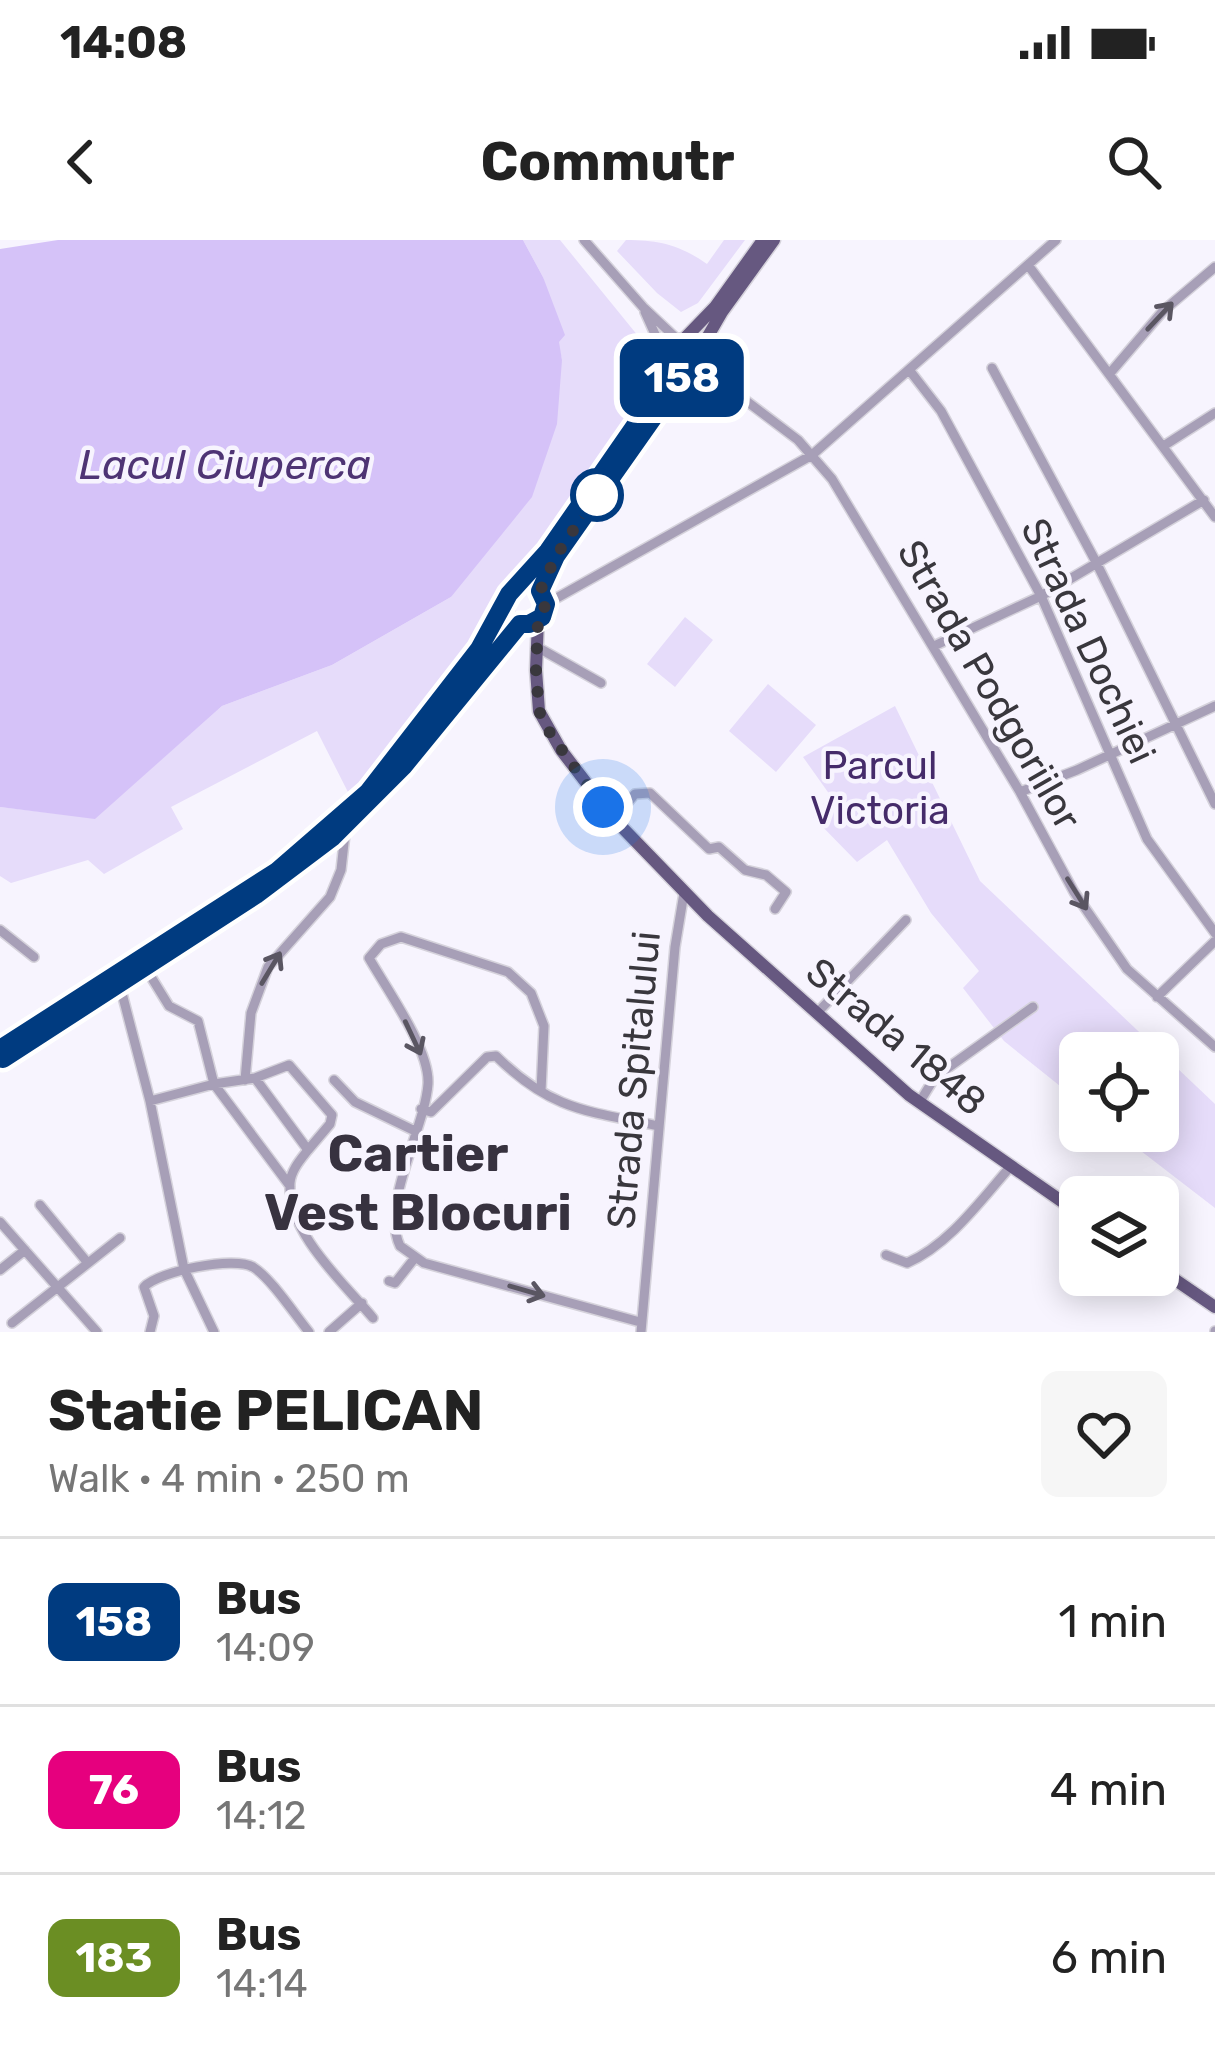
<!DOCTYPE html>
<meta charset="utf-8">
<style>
:root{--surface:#fff;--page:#f6f6f6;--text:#222;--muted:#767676;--line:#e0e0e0}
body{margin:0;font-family:Rubik,sans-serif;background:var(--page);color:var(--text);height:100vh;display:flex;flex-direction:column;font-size:45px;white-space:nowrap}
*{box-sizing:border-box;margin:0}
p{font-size:39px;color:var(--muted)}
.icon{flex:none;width:66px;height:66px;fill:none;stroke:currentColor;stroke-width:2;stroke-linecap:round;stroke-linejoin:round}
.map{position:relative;height:1092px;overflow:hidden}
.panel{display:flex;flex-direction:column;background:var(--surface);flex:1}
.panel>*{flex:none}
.badge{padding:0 24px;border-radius:18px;font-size:42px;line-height:78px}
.fabs{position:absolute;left:1059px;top:792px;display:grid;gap:24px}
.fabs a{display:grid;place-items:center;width:120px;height:120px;border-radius:18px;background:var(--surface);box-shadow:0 6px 30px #0003;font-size:60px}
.you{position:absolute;width:60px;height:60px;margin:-30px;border:9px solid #fff;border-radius:50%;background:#1a73e8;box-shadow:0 0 0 18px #1a73e833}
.map>.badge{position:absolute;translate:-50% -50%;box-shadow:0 0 0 6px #fff}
.round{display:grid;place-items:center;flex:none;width:126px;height:126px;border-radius:18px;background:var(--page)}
.headline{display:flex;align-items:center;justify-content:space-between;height:204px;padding:0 48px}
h1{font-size:57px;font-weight:700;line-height:90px}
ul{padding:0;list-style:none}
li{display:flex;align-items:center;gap:36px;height:168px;padding:0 48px;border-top:3px solid var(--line)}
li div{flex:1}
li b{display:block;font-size:45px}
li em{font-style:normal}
li .badge{min-width:132px;font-weight:700;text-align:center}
.status{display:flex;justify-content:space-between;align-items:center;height:84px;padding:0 60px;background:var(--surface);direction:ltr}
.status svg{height:33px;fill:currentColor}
header{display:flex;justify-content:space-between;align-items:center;height:156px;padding:0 48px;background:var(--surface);font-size:54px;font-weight:700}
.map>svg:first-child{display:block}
.green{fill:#e6dcfa}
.water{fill:#d5c2f8}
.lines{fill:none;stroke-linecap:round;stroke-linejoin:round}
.minor-casing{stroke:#d5d2db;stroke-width:12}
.major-casing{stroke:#d5d2db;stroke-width:15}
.minor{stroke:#a79fb7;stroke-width:9}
.major{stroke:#665880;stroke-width:12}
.oneway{stroke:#5a5662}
.line-casing{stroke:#fff;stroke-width:27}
.line{stroke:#003b80;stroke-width:18}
.walk{stroke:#39373d;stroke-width:12;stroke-dasharray:0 21.6}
.stop-dot{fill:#fff;stroke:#003b80;stroke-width:6}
.labels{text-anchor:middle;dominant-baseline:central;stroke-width:9;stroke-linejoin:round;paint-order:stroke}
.street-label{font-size:39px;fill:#39373d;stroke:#f7f4fe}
.park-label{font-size:39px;fill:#452b6a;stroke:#f7f4fe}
.water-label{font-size:42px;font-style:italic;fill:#4e3474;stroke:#f7f4fe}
.district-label{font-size:51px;font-weight:bold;fill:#37323f;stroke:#f7f4fe}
</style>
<div class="status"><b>14:08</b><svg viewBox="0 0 49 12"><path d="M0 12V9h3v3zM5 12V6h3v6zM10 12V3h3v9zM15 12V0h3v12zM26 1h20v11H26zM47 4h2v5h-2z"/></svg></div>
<header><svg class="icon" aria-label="back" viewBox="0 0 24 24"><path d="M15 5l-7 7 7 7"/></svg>Commutr<svg class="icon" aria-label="search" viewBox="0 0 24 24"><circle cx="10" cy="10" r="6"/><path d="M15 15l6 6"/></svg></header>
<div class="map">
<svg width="1215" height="1092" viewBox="0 0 1215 1092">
<rect width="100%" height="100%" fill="#f7f4fe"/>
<path class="green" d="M523,0H560L656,118L651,146L588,242L514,335L446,444L351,558L317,491L171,567L183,589L104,634L88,620L11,643L0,636V567L95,578L222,466L332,425L451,357L562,120L543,37Z
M626,0C659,0 680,5 707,24L724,0H745L698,63L681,72L657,53L617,11Z
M685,377L713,400L675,447L647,424Z
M768,444L816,485L776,532L729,491Z
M895,466L980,641L1215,864V968L1115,891H1158V813H1080V862L1004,801L963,748L979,731L931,673L887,600L857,622L813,577L830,555L803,517Z"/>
<path class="water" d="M58,0H523L543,37L565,95L559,102L562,120L557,184L532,257L451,357L332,425L222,466L95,579L0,567V9Z"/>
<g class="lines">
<g class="minor-casing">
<path id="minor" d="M584,0L643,67L677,99
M1028,25L1215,277
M645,72L663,112
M700,126L798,200L832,239L1020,552L1074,652L1127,729L1215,807
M992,128L1096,322L1215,564
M910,131L941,171L1041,356L1147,599L1215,693
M1111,132L1163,71L1215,27
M1165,205L1215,173
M546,364L812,215L1056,0
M934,406L1041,356L1204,260
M537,407L601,443
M1020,552L1077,530L1215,466
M614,579L635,554L650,553L709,609L719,607L745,630L766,635L786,652L775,669
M0,690L34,717
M145,727L169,766L198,781L214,844L290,946
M118,738L150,861L184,1029L214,1092
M1157,757L1215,701
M817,773L906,680
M245,840L251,773L268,727L330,657L341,630L346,585
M334,840L355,862L415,891
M541,851L544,786L531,753L508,732L401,697L381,704L369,718C386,748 430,809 428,844C425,888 380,965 400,1006L424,1023L640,1082
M150,861L214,844L255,838L289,825L332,875L330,884L308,910L255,838
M919,863L935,837L1033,767
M421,869L431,872L487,817L496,816C551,870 586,871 659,886
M308,910C301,919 291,930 290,943C287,993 344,1043 373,1078
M40,965L87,1022
M0,982L97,1092
M886,1015L907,1023C949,1005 981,960 1011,926
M0,1030L25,1010
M389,1041L395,1043L414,1019
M12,1083L120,998
M150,1092L154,1076L144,1047C159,1031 234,1016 253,1027C271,1038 295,1075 309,1092
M329,1092L362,1063
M641,1092L675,707L684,653
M1215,1092V1091"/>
</g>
<g class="major-casing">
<path id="major" d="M685,98L715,67L763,0
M517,347L532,345L543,355L546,369L534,383C518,385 500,376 508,357C514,340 539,324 550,308C592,253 638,192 666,128L663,118L666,106L685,98L700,110
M540,351L556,316L657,169L683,137L697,130L700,110L722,72L774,0
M538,380L536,430L539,471L561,510L614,579L708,676L909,855L1080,974
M0,809C51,776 102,742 154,710C219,670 286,630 342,578C408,516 464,438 507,358
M3,819L257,655L333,597L403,527L520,384
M1158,1028L1215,1067"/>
</g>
<use href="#minor" class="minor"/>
<use href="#major" class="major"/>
</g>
<defs><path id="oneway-shaft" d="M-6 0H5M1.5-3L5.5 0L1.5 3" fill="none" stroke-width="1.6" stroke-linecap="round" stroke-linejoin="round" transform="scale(3)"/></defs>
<g class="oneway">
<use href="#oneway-shaft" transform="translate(1160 76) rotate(-47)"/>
<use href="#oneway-shaft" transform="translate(1077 654) rotate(58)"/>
<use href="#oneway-shaft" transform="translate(271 728) rotate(-59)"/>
<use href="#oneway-shaft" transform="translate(413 798) rotate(65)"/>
<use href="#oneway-shaft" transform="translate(527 1051) rotate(16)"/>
</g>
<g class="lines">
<g class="line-casing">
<path id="line" d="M0,809L277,631L368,552L479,409L509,354L548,311L650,164L666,128L682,137L556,316L540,351L546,364L542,377L529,384H520L403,527L333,597L256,655L3,819"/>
</g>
<use href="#line" class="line"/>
<path class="walk" d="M597,255L556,316L540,351L546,364L538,380L536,430L539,471L551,495L603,567"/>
</g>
<circle class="stop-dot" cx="597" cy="255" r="24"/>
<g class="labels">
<g class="street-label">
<text transform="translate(1088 401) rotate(65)">Strada Dochiei</text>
<text transform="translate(989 445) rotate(60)">Strada Podgoriilor</text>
<text transform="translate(896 797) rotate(40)">Strada 1848</text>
<text transform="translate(634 840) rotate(-85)">Strada Spitalului</text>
</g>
<g class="park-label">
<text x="880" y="526">Parcul<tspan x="880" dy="45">Victoria</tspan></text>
</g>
<g class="water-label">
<text x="225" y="225">Lacul Ciuperca</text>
</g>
<g class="district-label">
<text x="418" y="913">Cartier<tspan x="418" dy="59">Vest Blocuri</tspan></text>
</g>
</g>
</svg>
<div class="fabs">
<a><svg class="icon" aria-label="locate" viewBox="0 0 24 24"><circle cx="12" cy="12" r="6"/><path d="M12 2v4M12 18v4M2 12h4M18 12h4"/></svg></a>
<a><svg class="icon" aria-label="layers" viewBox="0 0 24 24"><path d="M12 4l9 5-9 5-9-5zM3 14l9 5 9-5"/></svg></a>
</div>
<div class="you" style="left:603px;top:567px"></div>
<b class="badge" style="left:682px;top:138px;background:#003b80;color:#fff">158</b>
</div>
<section class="panel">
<div class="headline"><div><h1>Statie PELICAN</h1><p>Walk · 4 min · 250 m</p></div><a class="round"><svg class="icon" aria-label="heart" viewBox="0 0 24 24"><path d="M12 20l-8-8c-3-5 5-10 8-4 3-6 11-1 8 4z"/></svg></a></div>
<ul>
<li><span class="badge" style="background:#003b80;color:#fff">158</span><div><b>Bus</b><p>14:09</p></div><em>1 min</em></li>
<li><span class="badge" style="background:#e6007e;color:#fff">76</span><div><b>Bus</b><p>14:12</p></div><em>4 min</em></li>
<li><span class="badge" style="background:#6b8e23;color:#fff">183</span><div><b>Bus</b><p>14:14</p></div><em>6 min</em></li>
</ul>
</section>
